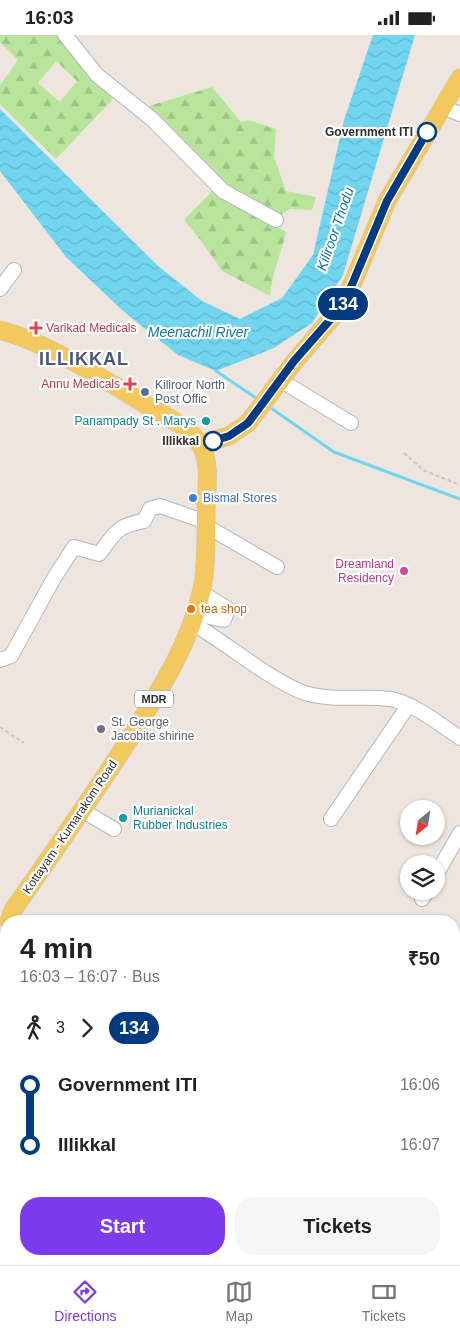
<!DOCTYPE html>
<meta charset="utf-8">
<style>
:root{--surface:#fff;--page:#f6f6f6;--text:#222;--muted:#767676;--line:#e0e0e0;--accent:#7c3aed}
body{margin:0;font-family:Helvetica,sans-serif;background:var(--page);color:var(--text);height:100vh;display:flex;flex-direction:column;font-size:19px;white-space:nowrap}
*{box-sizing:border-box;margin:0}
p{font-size:16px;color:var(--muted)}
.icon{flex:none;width:28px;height:28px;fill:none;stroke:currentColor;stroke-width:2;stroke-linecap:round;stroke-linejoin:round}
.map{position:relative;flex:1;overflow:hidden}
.side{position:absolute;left:0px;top:880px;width:460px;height:350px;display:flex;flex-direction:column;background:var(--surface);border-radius:20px 20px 0 0;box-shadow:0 1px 4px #0004}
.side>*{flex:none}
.badge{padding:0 10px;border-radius:16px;font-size:18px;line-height:32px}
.needle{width:32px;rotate:210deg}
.tools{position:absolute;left:400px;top:765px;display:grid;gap:10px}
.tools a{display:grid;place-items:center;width:45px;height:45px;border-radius:50%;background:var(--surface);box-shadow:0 1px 4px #0004;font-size:25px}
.map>.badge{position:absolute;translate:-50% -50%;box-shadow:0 0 0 2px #fff}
.legs{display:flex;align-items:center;gap:8px;height:55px;padding:0 20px;font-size:16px}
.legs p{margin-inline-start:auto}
.summary{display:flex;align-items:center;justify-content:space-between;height:85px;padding:0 20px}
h1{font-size:28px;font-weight:600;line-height:38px}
.cta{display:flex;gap:10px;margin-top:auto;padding:10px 20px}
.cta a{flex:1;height:58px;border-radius:20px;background:var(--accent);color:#fff;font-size:20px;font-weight:600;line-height:58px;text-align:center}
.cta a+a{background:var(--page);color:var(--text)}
ul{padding:0 20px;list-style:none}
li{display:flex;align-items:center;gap:18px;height:60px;font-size:19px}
li i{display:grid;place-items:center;width:8px;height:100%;margin:0 6px;background:currentColor}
li i::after{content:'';width:12px;height:12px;margin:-6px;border:4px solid;border-radius:50%;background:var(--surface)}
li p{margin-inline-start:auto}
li:first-child i{background:linear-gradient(#0000 50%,currentColor 0)}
li:last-child i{background:linear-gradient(currentColor 50%,#0000 0)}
.status{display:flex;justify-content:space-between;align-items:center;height:35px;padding:0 25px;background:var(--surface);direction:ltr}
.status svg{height:14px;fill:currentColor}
.tabs{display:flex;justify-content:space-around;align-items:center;height:70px;border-top:1px solid var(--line);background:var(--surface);font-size:14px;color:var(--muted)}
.tabs a{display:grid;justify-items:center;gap:2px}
.tabs .selected{color:var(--accent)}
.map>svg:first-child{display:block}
.forest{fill:url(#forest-firs);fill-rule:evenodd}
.water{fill:url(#water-waves)}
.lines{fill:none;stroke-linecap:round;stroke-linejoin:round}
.stream{stroke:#71d5f0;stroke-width:3}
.minor-casing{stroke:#b2b6c0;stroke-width:16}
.major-casing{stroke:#c8c8c8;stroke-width:19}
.path{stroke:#c8c8c8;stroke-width:2;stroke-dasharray:4 2.5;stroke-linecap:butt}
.minor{stroke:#fff;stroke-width:14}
.major{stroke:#f2c85f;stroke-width:18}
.line-1-casing{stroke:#fff;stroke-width:11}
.line-1{stroke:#003b80;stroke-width:8}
.stop-1-dot{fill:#fff;stroke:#003b80;stroke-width:2.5}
.health-dot{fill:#e0444e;stroke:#fff;stroke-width:2}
.service-dot{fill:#5c6f8a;stroke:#fff;stroke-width:2}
.culture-dot{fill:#0f9aa8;stroke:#fff;stroke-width:2}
.shop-dot{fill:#3f7fe0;stroke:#fff;stroke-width:2}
.hotel-dot{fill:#d1479c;stroke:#fff;stroke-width:2}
.food-dot{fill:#e8710a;stroke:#fff;stroke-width:2}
.worship-dot{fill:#6b7280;stroke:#fff;stroke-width:2}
.labels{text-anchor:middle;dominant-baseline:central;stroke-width:4.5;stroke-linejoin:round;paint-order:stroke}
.shield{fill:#fff;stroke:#6b6b6b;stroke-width:1}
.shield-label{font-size:11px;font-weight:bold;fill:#2c2c2c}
.stop-label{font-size:12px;font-weight:bold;fill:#2c2c2c;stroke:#fff;text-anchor:end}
.health-label{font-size:12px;fill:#be3a42;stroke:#fff;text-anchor:start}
.service-label{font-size:12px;fill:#4e5e75;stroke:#fff;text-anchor:start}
.culture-label{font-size:12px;fill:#0d838f;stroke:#fff;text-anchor:end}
.shop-label{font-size:12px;fill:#366cbe;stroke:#fff;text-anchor:start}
.hotel-label{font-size:12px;fill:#b23c85;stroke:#fff;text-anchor:end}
.food-label{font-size:12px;fill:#c56008;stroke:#fff;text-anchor:start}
.worship-label{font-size:12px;fill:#5b616d;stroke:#fff;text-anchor:start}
.street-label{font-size:12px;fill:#2c2c2c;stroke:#fff}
.water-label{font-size:14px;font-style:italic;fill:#0c75a0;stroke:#fff}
.district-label{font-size:18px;font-weight:bold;letter-spacing:1px;fill:#4b577e;stroke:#fff}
</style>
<div class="status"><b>16:03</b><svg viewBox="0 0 49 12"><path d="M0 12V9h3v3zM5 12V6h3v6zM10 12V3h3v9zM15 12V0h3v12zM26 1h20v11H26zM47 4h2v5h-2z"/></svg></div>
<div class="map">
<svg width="460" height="1230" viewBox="0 0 460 1230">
<defs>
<pattern id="forest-firs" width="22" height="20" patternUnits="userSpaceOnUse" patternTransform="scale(1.25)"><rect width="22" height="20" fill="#b8e59b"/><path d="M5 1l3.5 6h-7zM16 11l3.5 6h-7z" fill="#9ec586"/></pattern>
<pattern id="water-waves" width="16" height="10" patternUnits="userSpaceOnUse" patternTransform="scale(1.25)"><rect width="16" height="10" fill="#71d5f0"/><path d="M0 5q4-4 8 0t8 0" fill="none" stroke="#62b7ce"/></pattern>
</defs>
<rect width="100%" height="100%" fill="#eee6de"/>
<path class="forest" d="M0,0H57L86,38L113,64L56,124L0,69V50L18,25L0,7ZM56,26L77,46L60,67L38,48Z
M212,52L241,87L248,85L276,94L274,122L286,156L316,162L312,175L290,174L279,181L228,154L149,71Z
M214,154L286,197C281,219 272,238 270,261L222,236L202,207L184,185Z"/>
<path class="water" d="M373,0H415L343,240L312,288L274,313L216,336L178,320L122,275L66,222L0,136V74L158,231L202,266L240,284L282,263L313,220L344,85Z"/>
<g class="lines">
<path class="stream" d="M216,336L259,365
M268,371L334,417L460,464"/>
<g class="minor-casing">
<path id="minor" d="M65,0L97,40L153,85L223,156L276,185
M443,72L460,79
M0,254L14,235
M280,345L351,388
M206,491L277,532
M195,579L224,585L228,574L201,557
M192,588C228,609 264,641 302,657C330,667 362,660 390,664C412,667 441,690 460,703
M0,625L11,621L54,543L74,512L99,519C115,498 116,491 144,486L150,474L160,471L206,487
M83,776L114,794
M331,784L408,671
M436,840L460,798
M422,864L427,856
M0,925L6,928
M0,964L6,951
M0,978L6,980
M454,1064L460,1061
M454,1187L460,1195
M135,1224L137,1230
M0,1228L11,1230
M290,1230L294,1224
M380,1230L384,1224"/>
</g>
<g class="major-casing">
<path id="major" d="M0,295C50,309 100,342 145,369C163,380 187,390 199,408C211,424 207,452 206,471C206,493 207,533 202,554C190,609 160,655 130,703C93,761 53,818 13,875L9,886
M200,409L229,401L248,388L295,326L337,277L351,252L387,166L460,43
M229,1224L238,1230"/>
</g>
<path class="path" d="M404,418L423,435L460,450
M0,692L24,708"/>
<use href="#minor" class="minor"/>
<use href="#major" class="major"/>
</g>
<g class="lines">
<g class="line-1-casing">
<path id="line-1" d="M213,406L229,401L248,388L294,326L337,277L351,252L387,166L427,97"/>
</g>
<use href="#line-1" class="line-1"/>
</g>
<g class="stop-1-dot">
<circle cx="427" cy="97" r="9"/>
<circle cx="213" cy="406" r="9"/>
</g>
<g class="health-dot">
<path d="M33.5 285.5h5v5h5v5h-5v5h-5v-5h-5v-5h5z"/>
<path d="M127.5 341.5h5v5h5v5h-5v5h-5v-5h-5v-5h5z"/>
</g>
<circle class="service-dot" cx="145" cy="357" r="5"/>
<g class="culture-dot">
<circle cx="206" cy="386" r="5"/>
<circle cx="123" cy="783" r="5"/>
</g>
<circle class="shop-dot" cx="193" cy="463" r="5"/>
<circle class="hotel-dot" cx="404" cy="536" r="5"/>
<circle class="food-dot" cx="191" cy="574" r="5"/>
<circle class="worship-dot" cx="101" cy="694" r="5"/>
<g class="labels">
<rect class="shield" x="135" y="655.5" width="38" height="17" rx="4"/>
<g class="shield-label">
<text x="154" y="664">MDR</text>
</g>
<g class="stop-label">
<text x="413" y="97">Government ITI</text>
<text x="199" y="406">Illikkal</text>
</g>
<g class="health-label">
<text x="46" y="293">Varikad Medicals</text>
<text x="120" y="349" text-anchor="end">Annu Medicals</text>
</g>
<g class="service-label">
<text x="155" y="350">Kiliroor North<tspan x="155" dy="14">Post Offic</tspan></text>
</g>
<g class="culture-label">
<text x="196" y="386">Panampady St . Marys</text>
<text x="133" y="776" text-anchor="start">Murianickal<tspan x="133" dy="14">Rubber Industries</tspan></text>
</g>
<g class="shop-label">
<text x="203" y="463">Bismal Stores</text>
</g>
<g class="hotel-label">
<text x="394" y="529">Dreamland<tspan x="394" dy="14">Residency</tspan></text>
</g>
<g class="food-label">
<text x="201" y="574">tea shop</text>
</g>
<g class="worship-label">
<text x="111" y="687">St. George<tspan x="111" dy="14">Jacobite shirine</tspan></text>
</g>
<g class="street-label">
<text transform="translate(70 792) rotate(-56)">Kottayam - Kumarakom Road</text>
</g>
<g class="water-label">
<text transform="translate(335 194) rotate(-71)">Kiliroor Thodu</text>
<text x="198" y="297">Meenachil River</text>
</g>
<g class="district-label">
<text x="84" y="324">ILLIKKAL</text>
</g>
</g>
</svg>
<div class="tools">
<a><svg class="needle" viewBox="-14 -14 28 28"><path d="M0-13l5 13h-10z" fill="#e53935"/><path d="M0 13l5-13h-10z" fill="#767676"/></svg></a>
<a><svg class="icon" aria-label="layers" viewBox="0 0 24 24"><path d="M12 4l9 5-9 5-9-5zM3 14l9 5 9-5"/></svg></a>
</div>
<b class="badge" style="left:343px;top:269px;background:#003b80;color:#fff">134</b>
<section class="side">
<div class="summary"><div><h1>4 min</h1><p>16:03 – 16:07 · Bus</p></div><b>₹50</b></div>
<div class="legs"><svg class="icon" aria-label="walk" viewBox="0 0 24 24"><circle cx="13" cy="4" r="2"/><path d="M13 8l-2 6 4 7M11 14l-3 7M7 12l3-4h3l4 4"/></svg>3<svg class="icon" aria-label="forward" viewBox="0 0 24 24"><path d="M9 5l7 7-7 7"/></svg><b class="badge" style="background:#003b80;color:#fff">134</b></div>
<ul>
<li><i style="color:#003b80"></i><b>Government ITI</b><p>16:06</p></li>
<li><i style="color:#003b80"></i><b>Illikkal</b><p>16:07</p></li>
</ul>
<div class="cta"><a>Start</a><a>Tickets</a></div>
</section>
</div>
<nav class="tabs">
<a class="selected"><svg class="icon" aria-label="directions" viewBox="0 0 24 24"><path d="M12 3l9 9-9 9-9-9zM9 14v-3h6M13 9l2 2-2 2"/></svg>Directions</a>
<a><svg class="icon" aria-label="map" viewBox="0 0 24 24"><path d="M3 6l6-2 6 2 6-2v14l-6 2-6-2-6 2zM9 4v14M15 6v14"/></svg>Map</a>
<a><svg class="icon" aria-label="tickets" viewBox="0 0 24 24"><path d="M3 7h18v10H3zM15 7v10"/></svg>Tickets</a>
</nav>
